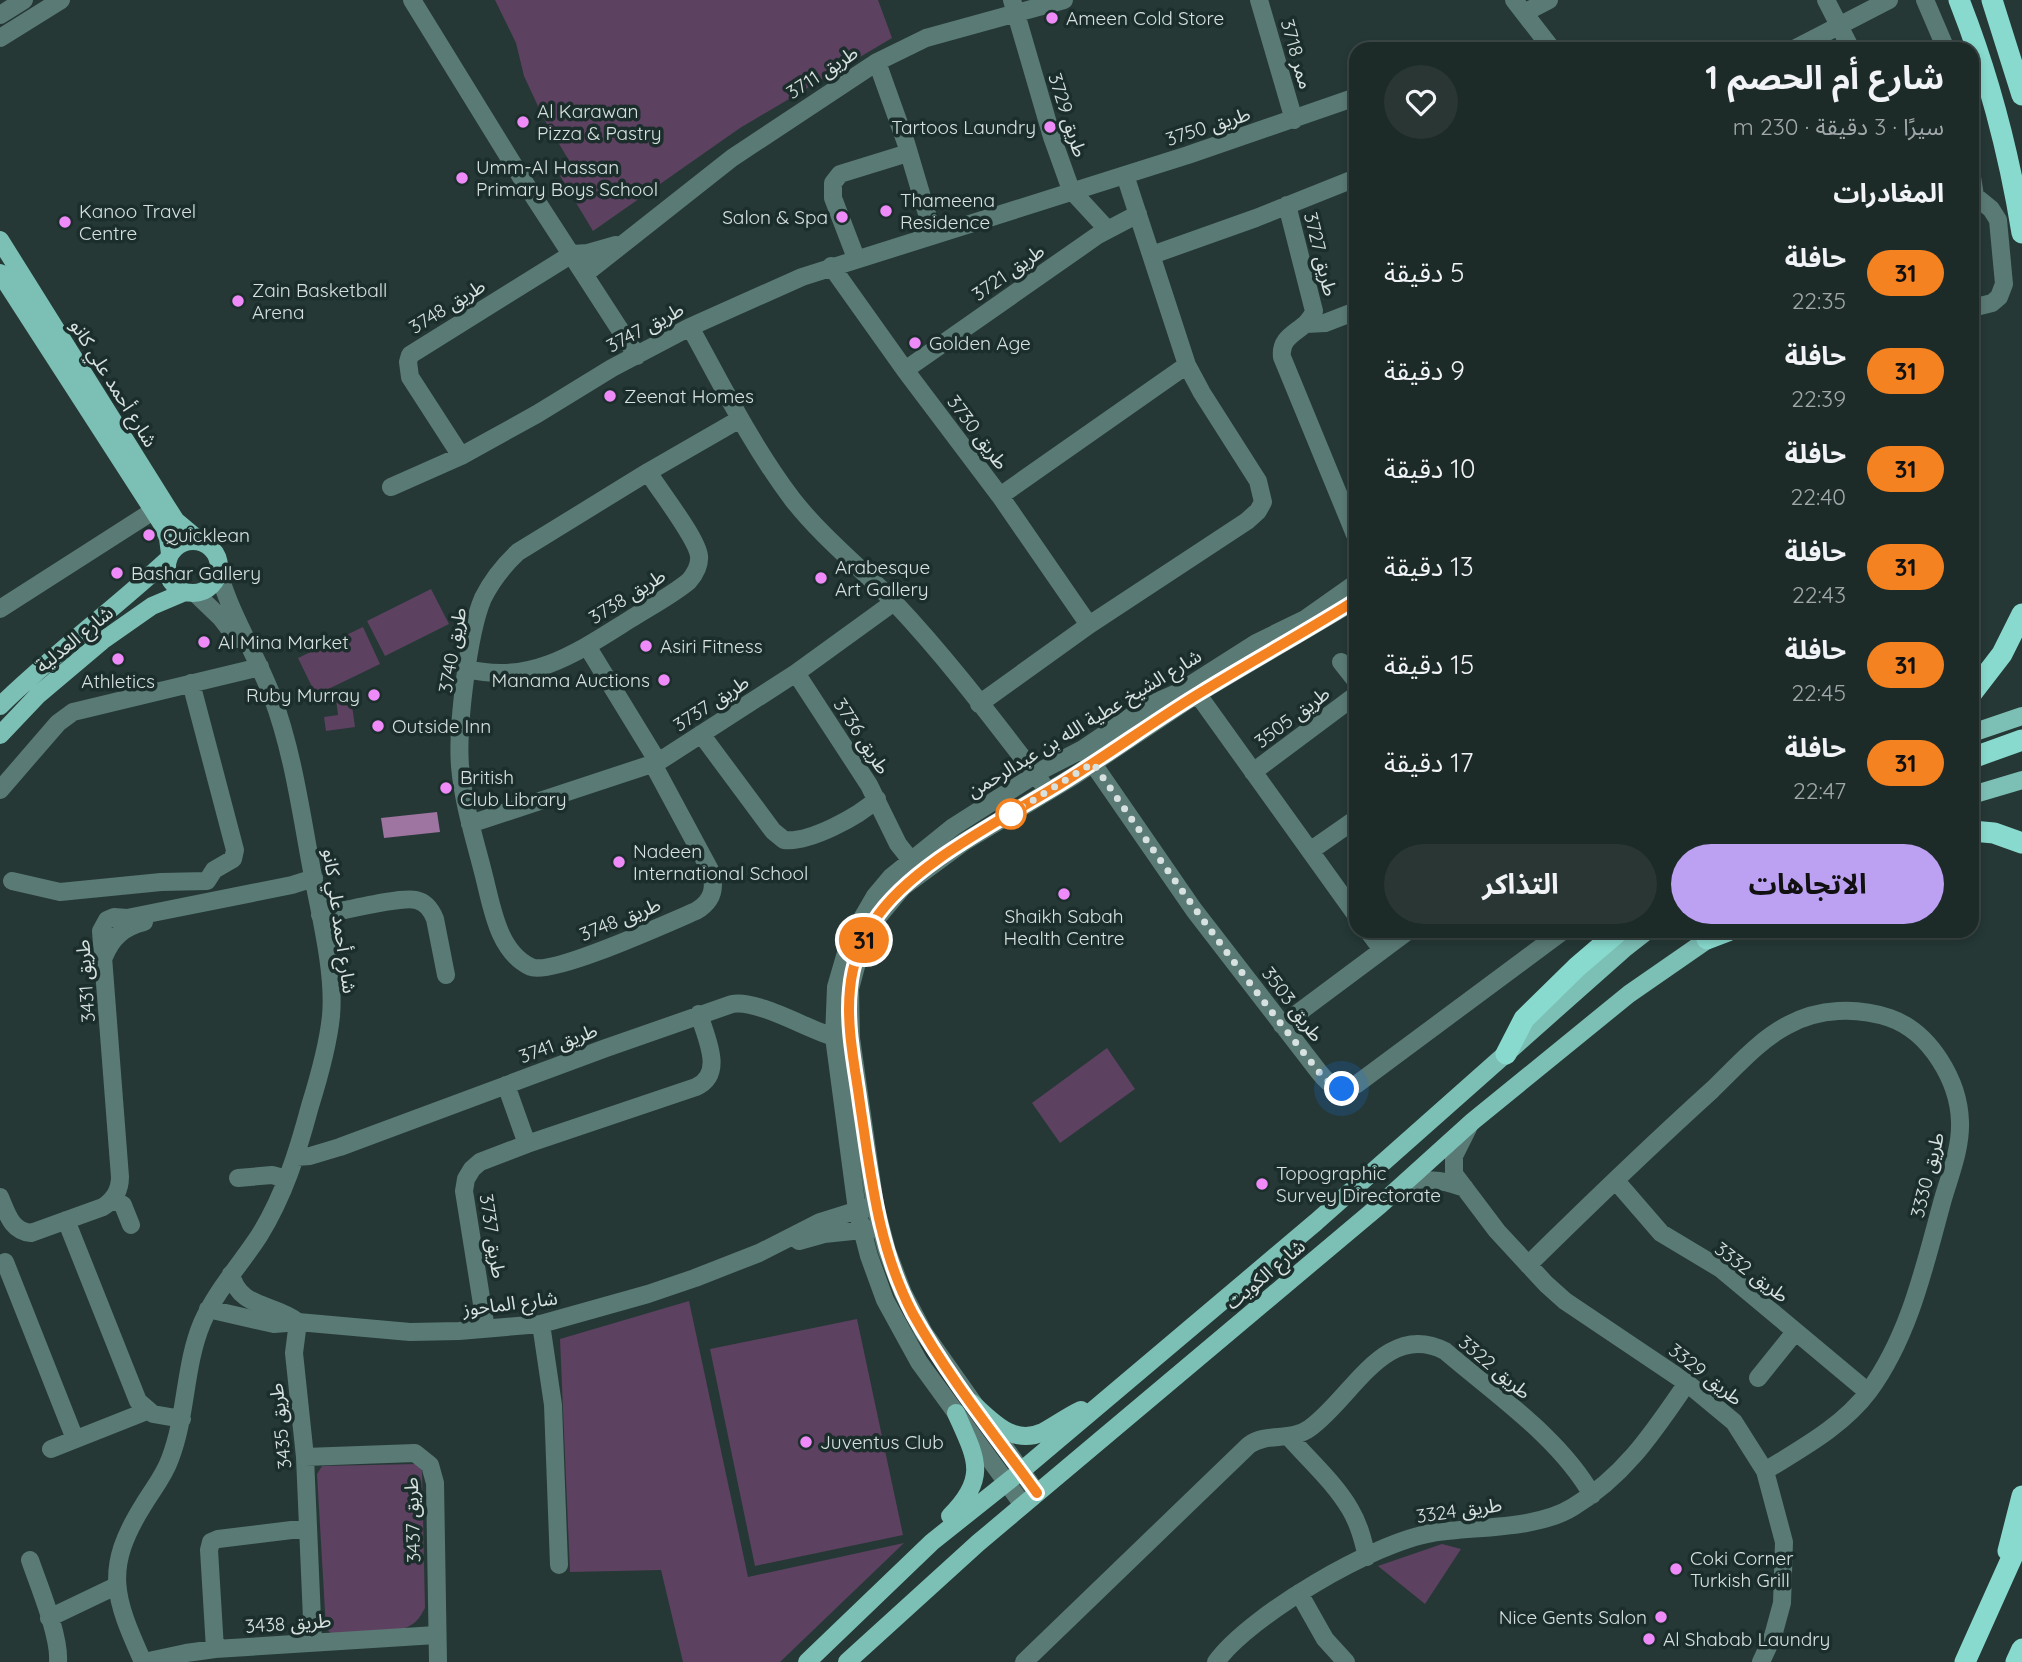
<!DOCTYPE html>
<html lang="ar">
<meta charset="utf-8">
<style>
:root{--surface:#1c2a28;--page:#293634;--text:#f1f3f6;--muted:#a0a7a8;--line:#3a4645;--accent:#bca0f2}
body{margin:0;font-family:Quicksand,"Noto Sans Arabic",sans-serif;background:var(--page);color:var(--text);direction:rtl;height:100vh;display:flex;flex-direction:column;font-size:26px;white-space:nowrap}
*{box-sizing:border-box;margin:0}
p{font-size:23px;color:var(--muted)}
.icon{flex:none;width:38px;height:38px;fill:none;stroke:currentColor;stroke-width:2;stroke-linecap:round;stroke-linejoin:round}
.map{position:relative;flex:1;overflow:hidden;direction:ltr}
.drawer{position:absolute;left:1349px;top:42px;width:630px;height:896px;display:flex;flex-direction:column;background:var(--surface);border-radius:21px;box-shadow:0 4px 10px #0003,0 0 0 2px var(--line);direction:rtl}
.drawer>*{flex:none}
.badge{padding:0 14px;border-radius:23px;font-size:24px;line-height:46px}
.you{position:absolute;width:35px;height:35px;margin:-18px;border:5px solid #fff;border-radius:50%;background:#1a73e8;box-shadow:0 0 0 10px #1a73e833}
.map>.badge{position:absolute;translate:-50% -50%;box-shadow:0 0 0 4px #fff}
h2{padding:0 35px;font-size:26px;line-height:63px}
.round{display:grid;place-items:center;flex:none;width:74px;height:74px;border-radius:37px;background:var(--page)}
.head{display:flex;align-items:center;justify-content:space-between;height:119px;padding:0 35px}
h1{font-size:33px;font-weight:700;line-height:52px}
.primary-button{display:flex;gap:14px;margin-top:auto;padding:14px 35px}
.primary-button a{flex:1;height:80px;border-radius:42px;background:var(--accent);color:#111;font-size:28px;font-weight:700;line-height:80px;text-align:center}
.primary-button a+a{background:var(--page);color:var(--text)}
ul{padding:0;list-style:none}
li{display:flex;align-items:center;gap:21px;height:98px;padding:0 35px}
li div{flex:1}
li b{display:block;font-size:26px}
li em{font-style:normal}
li .badge{min-width:77px;font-weight:700;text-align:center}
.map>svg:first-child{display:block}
.green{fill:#5d4160}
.water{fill:#9e74a1}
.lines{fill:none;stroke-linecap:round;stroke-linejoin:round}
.minor{stroke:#5a7a75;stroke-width:18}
.major{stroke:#7cbfb5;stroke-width:18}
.highway{stroke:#88dace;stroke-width:21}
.line-casing{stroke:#fff;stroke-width:16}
.line{stroke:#f58220;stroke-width:10}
.walk{stroke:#d7e2e0;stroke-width:7;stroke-dasharray:0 12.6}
.poi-dot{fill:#ee8bf8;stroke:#1b2e2b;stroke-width:2.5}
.stop-dot{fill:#fff;stroke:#f58220;stroke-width:3.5}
.labels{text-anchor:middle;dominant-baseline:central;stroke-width:7;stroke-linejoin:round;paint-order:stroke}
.poi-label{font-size:19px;fill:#d7e2e0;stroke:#1b2e2b;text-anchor:start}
.street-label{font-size:19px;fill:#d7e2e0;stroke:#1b2e2b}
</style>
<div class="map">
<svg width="2022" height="1662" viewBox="0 0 2022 1662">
<rect width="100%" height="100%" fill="#253835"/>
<path class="green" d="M495,0H878L892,38L740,128L593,231L560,176L570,162L544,119L524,76L516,43Z
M431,589L449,624L385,656L367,621Z
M363,627L380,664L316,695L298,658Z
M350,691L355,727L326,731L324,717L338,715L336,699Z
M1107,1048L1135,1089L1060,1143L1032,1103Z
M689,1301L748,1577L904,1543L780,1662H683L661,1570L570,1572L560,1339Z
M857,1319L903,1535L755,1566L710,1349Z
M417,1464L422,1470L425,1608C421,1615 418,1621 411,1625C395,1636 352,1633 332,1634L326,1629L317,1474L322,1466Z
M1442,1544L1461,1549L1425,1604L1378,1566Z"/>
<path class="water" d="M437,812L440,832L384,838L381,818Z"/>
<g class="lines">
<path class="minor" d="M412,0L521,177L637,356
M1012,0L1052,137L1071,190L1107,229
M1259,0L1294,120
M1514,0L1552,49
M1826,0L1851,49
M1925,0L1946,49
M1524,13L1549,0
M0,15L24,0
M0,38L61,0
M1794,49L1889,0
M877,62L906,143L933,234
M1972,177L1975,196L1972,204
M1287,205L1314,311C1307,332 1279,332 1282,357L1356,537
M1152,255L1256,218L1356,178
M856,258L833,198V183L840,174L908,153
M831,266L905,370L1000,496L1089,625
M585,274L732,158L877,62L926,38L1064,0
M1972,308L1992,303L1999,297L2004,284L1998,220L1991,209L1975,196
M1306,324L1325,323L1356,311
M690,327C722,385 752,446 793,500C823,538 861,568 894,602C947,658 995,722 1042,783
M905,370L1098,235L1138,214
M461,456L410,377L408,362L410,355L572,254L588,253L616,245
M391,487L461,456L537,414L612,368L690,327L802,277L1188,155L1356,97
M1000,496L1187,365
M195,593L221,618L237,639
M0,609L153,511
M587,646L658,762
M1341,662L1356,681
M468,669C531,685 578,652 629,620C649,607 671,596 689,581C695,574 700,566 699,556C697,538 659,490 648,472
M796,673L869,785L898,844L917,868
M1191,685L1356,915
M979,704L1089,625L1247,521L1258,511L1263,502L1258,481L1202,393L1187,365L1125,175
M701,734L773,831L784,840C810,843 859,816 877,799
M1087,755L1194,910L1319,1072C1330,1086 1340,1093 1357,1084L1563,931
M653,764L710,870C716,887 713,901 696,911C670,922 552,976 531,967C498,952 492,907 484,876C475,840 463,803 460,766C457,728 468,633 483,598C492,580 503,566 518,552L648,472L740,419
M1253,772L1356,695
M0,790L58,723L73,712L260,667
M470,824L658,762L796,673L894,602
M1310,851L1356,819
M12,881L60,892L161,882L207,881L214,870L233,859L235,850L191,683
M320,915C340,912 400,896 416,900C426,902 431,909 435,919L446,975
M1368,931L1382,950
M104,957C112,937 124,927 144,922
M1282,1025L1408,931
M506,1085L527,1144
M1468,1128L1454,1156V1174L1497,1231L1546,1284L1565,1301L1687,1383L1734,1422L1765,1471L1784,1542L1782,1603L1773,1636L1761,1662
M296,1157L310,1156L340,1147L606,1048L732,1004C757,999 807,1029 834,1037
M238,1178L272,1175L287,1179
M1616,1181L1661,1233L1721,1269L1868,1392
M1398,1194C1426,1177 1434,1177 1465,1188
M0,1197C7,1213 11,1231 31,1233L103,1207C114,1200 120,1190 120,1177L101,931L107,920L114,917L127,918L292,885L314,878
M113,1199L123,1205L131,1225
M66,1220L138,1401L153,1414L182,1419
M799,1241L824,1234L872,1229
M5,1262L75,1439
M1528,1265C1588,1206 1649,1147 1712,1090C1735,1068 1759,1040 1788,1025C1819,1008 1857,1007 1890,1018C1930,1032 1959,1081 1960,1122C1961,1148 1950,1175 1943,1199C1925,1264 1910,1335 1869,1391C1843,1426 1802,1448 1765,1471
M231,1274C239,1309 275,1303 298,1322
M208,1309L274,1324L298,1322L410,1332L459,1331L541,1324L648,1294L695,1278L759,1253L820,1222L868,1207
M298,1322L294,1353L305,1457L313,1642
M541,1324L553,1405L559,1565
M486,1329L464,1191L466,1179L472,1169L480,1162L527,1144L696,1087C725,1074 706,1038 699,1014
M1758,1378L1795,1332
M1288,1436C1309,1460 1334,1482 1350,1509C1359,1524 1363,1540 1367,1557
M51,1449L147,1411
M305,1457L415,1453L430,1465L435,1483L438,1662
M1037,1493L924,1333L903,1293L887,1251L875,1205L851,1038L850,989L862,944L873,923L903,887L964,842L1074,776L1197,694L1356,600
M1023,1505L919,1362L885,1300L869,1256L857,1210L834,1037L836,987L850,939L875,896L891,877L953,827L1044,769L1083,749L1145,707L1179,692L1256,643L1305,619L1356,583
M30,1560C39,1586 60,1636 58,1662
M1299,1593L1325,1639L1346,1662
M49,1618L116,1586
M215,1649L209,1550L211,1542L218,1539L308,1528
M143,1662C114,1597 103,1569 144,1504C153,1489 164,1476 170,1459C187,1415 184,1366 202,1323C216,1291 240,1265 259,1236C284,1196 298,1151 310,1106C319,1077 328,1046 331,1016C335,973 320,914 312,871C301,813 293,752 272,696C256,654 231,616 219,573
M144,1662L186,1653L215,1649L436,1635
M1024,1662L1249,1445C1267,1432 1291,1442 1310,1428C1352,1398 1385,1320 1445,1351C1495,1394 1560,1438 1592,1495
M1216,1662C1250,1615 1375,1542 1432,1533C1475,1526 1536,1530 1573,1507C1625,1476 1654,1431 1687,1383"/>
<path class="major" d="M0,240L167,507L176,521L201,542
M0,273L162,524L168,538L170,554
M167 567a26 26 0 1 1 52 0a26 26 0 1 1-52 0Z
M0,706C53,654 113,610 167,560
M1972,733L2022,716
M0,735L38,695L102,641L152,606L185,592
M1972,795L2022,780
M972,1403C992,1421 1013,1446 1043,1432C1056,1425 1068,1416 1081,1410
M950,1516C989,1477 976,1458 956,1413
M807,1662L932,1542L1021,1471L1316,1222L1624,949L1647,931
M847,1662L978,1543L1380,1205L1473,1121L1629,994L1717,933"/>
<path class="highway" d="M1959,0C1989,76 2009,153 2022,233
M1992,0L2022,95
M1972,693L2002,654L2022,614
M1972,758L2022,740
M1972,831L1994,833L2022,843
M1707,939L1728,931
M1506,1054L1524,1019L1577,967L1619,931
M2008,1551L2022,1496
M1965,1662L2022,1535
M2016,1662L2022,1649"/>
</g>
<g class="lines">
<g class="line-casing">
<path id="line" d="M1037,1493C995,1435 948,1377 913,1314C878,1248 871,1176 860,1104C855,1066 846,1027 850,989C852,966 861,941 874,921C913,861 1013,815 1073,776C1116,749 1157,719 1200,693C1252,661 1305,632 1356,600"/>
</g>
<use href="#line" class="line"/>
<path class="walk" d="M1011,814L1006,817L1093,763C1167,871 1242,977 1324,1078L1335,1087L1342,1089"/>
</g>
<g class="poi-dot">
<circle cx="1052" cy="18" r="7"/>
<circle cx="523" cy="122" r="7"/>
<circle cx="1050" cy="127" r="7"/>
<circle cx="462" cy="178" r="7"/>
<circle cx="886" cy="211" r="7"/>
<circle cx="842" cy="217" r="7"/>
<circle cx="65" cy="222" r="7"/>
<circle cx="238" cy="301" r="7"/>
<circle cx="915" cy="343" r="7"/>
<circle cx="610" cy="396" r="7"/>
<circle cx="149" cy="535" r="7"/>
<circle cx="117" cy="573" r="7"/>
<circle cx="821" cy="578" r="7"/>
<circle cx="204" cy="642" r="7"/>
<circle cx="646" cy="646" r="7"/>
<circle cx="118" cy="659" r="7"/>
<circle cx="664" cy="680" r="7"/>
<circle cx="374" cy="695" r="7"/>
<circle cx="378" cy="726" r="7"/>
<circle cx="446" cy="788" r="7"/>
<circle cx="619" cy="862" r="7"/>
<circle cx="1064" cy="894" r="7"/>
<circle cx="1262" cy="1184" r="7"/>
<circle cx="806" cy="1442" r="7"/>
<circle cx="1676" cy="1569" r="7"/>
<circle cx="1661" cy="1617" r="7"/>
<circle cx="1649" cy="1639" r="7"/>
</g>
<circle class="stop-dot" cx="1011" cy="814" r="14"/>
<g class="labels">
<g class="poi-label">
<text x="1066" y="18">Ameen Cold Store</text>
<text x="537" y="111">Al Karawan<tspan x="537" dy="22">Pizza &amp; Pastry</tspan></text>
<text x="1036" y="127" text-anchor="end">Tartoos Laundry</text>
<text x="476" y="167">Umm-Al Hassan<tspan x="476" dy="22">Primary Boys School</tspan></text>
<text x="900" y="200">Thameena<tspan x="900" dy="22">Residence</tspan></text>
<text x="79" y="211">Kanoo Travel<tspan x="79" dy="22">Centre</tspan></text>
<text x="828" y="217" text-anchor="end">Salon &amp; Spa</text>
<text x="252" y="290">Zain Basketball<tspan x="252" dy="22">Arena</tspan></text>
<text x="929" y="343">Golden Age</text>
<text x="624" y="396">Zeenat Homes</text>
<text x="163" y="535">Quicklean</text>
<text x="835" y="567">Arabesque<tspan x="835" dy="22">Art Gallery</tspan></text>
<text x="131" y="573">Bashar Gallery</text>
<text x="218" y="642">Al Mina Market</text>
<text x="660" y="646">Asiri Fitness</text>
<text x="650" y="680" text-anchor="end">Manama Auctions</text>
<text x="118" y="681" text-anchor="middle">Athletics</text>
<text x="360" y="695" text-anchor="end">Ruby Murray</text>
<text x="392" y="726">Outside Inn</text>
<text x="460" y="777">British<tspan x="460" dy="22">Club Library</tspan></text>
<text x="633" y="851">Nadeen<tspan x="633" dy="22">International School</tspan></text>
<text x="1064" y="916" text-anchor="middle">Shaikh Sabah<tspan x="1064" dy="22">Health Centre</tspan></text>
<text x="1276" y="1173">Topographic<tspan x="1276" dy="22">Survey Directorate</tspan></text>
<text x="820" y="1442">Juventus Club</text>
<text x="1690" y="1558">Coki Corner<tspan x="1690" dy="22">Turkish Grill</tspan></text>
<text x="1647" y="1617" text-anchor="end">Nice Gents Salon</text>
<text x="1663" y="1639">Al Shabab Laundry</text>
</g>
<g class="street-label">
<text transform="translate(1297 54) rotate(74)">ممر 3718</text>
<text transform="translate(822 72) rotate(-33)">طريق 3711</text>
<text transform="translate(1068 115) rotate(72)">طريق 3729</text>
<text transform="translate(1208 126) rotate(-18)">طريق 3750</text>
<text transform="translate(1321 254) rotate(76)">طريق 3727</text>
<text transform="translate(1008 272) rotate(-35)">طريق 3721</text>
<text transform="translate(447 306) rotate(-32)">طريق 3748</text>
<text transform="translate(645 327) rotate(-28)">طريق 3747</text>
<text transform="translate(114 383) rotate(58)">شارع أحمد علي كانو</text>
<text transform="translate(978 432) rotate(53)">طريق 3730</text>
<text transform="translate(627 596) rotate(-32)">طريق 3738</text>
<text transform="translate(74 639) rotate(-39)">شارع العدلية</text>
<text transform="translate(452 650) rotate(-80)">طريق 3740</text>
<text transform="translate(711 703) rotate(-33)">طريق 3737</text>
<text transform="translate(1292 717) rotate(-37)">طريق 3505</text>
<text transform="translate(1084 723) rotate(-31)">شارع الشيخ عطية الله بن عبدالرحمن</text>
<text transform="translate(862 736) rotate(57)">طريق 3736</text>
<text transform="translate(620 919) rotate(-22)">طريق 3748</text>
<text transform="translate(340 921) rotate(82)">شارع أحمد علي كانو</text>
<text transform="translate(85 981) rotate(-94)">طريق 3431</text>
<text transform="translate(1293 1004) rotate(53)">طريق 3503</text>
<text transform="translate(558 1043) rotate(-20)">طريق 3741</text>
<text transform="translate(1927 1175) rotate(-76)">طريق 3330</text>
<text transform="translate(493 1236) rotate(81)">طريق 3737</text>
<text transform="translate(1752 1272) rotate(37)">طريق 3332</text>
<text transform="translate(1265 1274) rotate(-40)">شارع الكويت</text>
<text transform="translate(510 1303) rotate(-7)">شارع الماحوز</text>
<text transform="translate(1495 1367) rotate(40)">طريق 3322</text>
<text transform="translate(1706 1374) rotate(38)">طريق 3329</text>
<text transform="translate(280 1426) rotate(-96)">طريق 3435</text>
<text transform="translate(1459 1510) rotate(-8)">طريق 3324</text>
<text transform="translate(412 1520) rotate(-92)">طريق 3437</text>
<text transform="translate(288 1623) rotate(-4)">طريق 3438</text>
</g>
</g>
</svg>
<div class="you" style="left:1342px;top:1089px"></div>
<b class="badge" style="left:864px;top:940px;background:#f58220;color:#111">31</b>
<section class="drawer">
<div class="head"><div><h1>شارع أم الحصم 1</h1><p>سيرًا · 3 دقيقة · 230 m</p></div><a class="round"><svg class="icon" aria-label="heart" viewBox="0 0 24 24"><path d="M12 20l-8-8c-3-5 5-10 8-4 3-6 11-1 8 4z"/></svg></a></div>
<h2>المغادرات</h2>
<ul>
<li><span class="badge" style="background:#f58220;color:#111">31</span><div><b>حافلة</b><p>22:35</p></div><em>5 دقيقة</em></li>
<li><span class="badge" style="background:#f58220;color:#111">31</span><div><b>حافلة</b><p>22:39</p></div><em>9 دقيقة</em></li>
<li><span class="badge" style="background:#f58220;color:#111">31</span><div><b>حافلة</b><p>22:40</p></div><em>10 دقيقة</em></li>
<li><span class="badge" style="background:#f58220;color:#111">31</span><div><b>حافلة</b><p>22:43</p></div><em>13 دقيقة</em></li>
<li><span class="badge" style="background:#f58220;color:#111">31</span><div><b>حافلة</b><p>22:45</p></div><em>15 دقيقة</em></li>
<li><span class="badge" style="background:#f58220;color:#111">31</span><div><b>حافلة</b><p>22:47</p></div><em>17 دقيقة</em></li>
</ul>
<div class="primary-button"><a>الاتجاهات</a><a>التذاكر</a></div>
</section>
</div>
